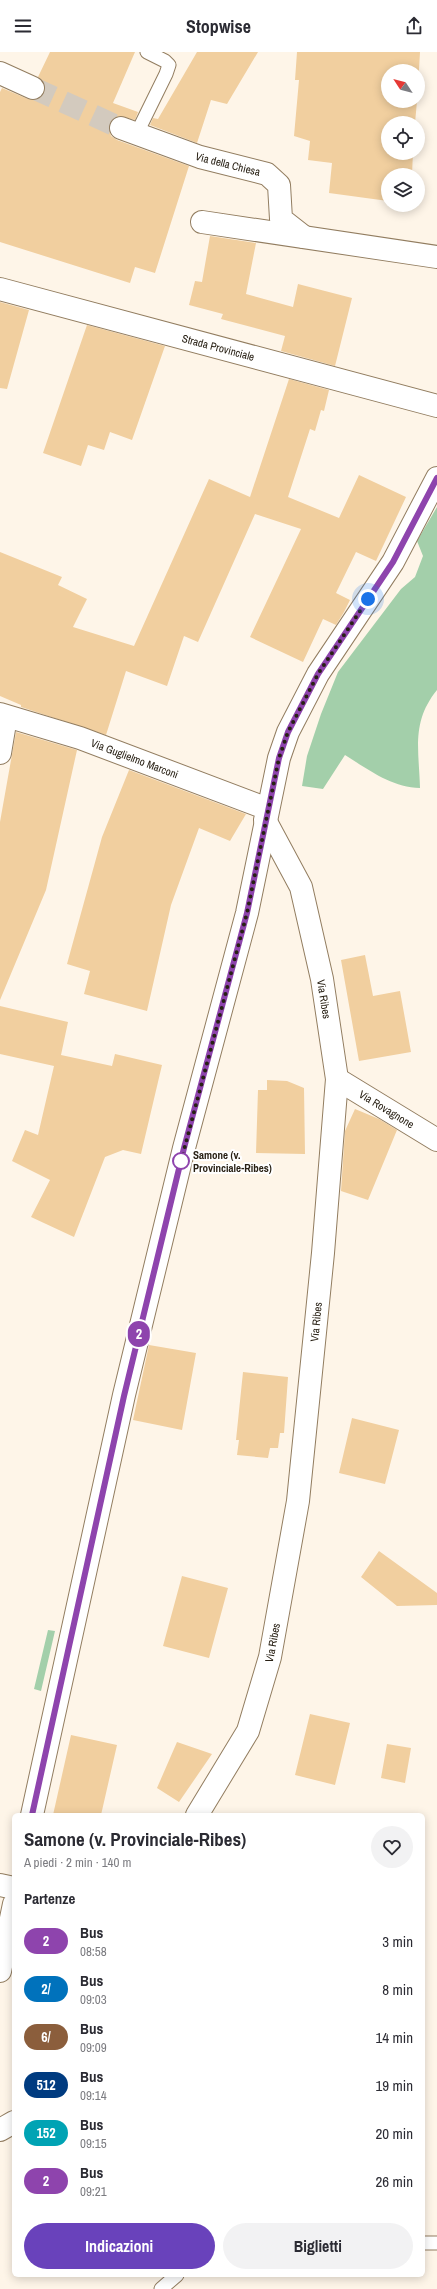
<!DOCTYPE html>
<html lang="it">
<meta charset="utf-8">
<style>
:root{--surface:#fff;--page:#f2f2f3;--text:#2b2b33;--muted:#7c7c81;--accent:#6942bb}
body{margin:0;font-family:"Archivo Narrow",sans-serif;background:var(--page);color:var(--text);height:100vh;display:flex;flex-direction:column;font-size:15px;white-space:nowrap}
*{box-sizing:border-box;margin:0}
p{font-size:13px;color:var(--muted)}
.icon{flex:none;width:22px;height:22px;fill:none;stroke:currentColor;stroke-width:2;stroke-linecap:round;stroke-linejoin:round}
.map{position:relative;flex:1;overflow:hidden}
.panel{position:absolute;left:12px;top:1761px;width:413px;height:464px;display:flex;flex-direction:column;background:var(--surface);border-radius:6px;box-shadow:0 2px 10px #0003}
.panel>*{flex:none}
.badge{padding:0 8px;border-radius:13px;font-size:14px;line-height:26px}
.needle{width:26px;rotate:306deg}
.fabs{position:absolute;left:381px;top:12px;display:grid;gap:8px}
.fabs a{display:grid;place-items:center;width:44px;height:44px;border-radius:50%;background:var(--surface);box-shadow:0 2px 10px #0003;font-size:20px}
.you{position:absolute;width:20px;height:20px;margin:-10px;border:3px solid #fff;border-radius:50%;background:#1a73e8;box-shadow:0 0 0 6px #1a73e833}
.map>.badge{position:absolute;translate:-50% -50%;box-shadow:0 0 0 2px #fff}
h2{padding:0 12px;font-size:15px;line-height:36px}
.round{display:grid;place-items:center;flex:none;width:42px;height:42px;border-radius:21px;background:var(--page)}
.headline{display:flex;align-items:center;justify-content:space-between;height:68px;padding:0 12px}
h1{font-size:19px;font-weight:700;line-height:30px}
.button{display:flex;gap:8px;margin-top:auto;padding:8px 12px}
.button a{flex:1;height:46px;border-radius:24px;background:var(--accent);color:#fff;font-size:16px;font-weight:700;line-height:46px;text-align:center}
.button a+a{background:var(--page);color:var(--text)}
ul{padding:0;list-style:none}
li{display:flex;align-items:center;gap:12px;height:48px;padding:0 12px}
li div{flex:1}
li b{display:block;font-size:15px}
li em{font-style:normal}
li .badge{min-width:44px;font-weight:700;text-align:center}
header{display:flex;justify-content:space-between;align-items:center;height:52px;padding:0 12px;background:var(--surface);font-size:18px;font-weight:700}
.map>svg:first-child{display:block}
.green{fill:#a3cfaa}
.building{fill:#f1cf9f}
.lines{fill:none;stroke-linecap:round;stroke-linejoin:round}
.minor-tunnel{stroke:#d3cabe;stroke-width:22;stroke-dasharray:22 11;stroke-linecap:butt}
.service-casing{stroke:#927d60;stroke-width:15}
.minor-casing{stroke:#927d60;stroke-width:24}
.secondary-casing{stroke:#927d60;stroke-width:24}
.service{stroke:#fff;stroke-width:13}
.minor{stroke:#fff;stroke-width:22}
.secondary{stroke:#fff;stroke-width:22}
.line-casing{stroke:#fff;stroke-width:9}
.line{stroke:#8e44ad;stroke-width:6}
.walk{stroke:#282014;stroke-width:4;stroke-dasharray:0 7.2}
.stop-dot{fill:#fff;stroke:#8e44ad;stroke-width:2}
.labels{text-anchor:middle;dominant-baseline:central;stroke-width:4;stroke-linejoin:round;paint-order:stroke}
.street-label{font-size:11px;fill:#282014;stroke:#fff}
.stop-label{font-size:11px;font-weight:bold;fill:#282014;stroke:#fff;text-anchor:start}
</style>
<header><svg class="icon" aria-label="menu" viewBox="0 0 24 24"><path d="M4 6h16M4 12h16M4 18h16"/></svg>Stopwise<svg class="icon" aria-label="share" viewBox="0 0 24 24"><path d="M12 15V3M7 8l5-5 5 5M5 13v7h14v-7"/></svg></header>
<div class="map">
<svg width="437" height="2237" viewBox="0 0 437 2237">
<rect width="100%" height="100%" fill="#fef5e8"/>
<path class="green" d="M437,455V638C411,670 419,698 420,736C391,735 369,718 345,703L323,737L302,734L307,704L321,662L338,620L401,537L415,525L423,504L417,489Z
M48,1578L55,1579L41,1639L34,1637Z"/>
<path class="building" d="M50,0H135L113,51L138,60L135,68L119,64L113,67L109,72L111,84L117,88L189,114L155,221L135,215L130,231L0,190V40L2,36L28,47L35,48L41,46L45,35L43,29L38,25Z
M197,0H258L227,52L211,48L197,91L150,73L153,66L158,67Z
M297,0H420L418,35V19H388V49H417L415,71H388V101H413L412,122L388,123V149L329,141L332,111L308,108L310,89L294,84L299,28H295Z
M210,184L256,191L246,242L293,255L298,232L352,246L335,314L281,299L285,284L221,267L223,262L189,253L195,229L202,230Z
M0,250L29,258L7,337L0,336Z
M87,273L165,294L132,388L110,380L104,398L88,393L81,414L43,401Z
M289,327L329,338L324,359L321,358L315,379L310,377L288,445L339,466L359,423L406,445L376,509L356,500L336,541L350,548L344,560L336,573L323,567L303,610L250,585L301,477L255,462L198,590L184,584L167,634L126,619L106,683L21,655V653L0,644V500L62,525L58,533L87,547L73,575L134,594L209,427L250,445Z
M16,680L77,698L46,838L0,948V770Z
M129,718L246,762L230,789L199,776L171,853L147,959L84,942L90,919L67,912L102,785Z
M365,903L373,944L400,939L411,1000L359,1009L341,908Z
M0,954L68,970L61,1003L112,1014L115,1002L162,1013L141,1102L123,1098L105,1105L74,1185L31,1165L50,1128L12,1109L25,1078L38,1083L54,1014L0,1002Z
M267,1028L287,1029L304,1036L305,1102L256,1101L258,1038H267Z
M355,1057L379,1067L397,1078L368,1148L341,1139L345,1079Z
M149,1293L196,1301L182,1378L133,1368Z
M243,1320L288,1325L284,1381H280L278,1396H270L268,1406L237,1403L239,1388H236Z
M352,1366L399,1378L385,1432L339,1421Z
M379,1499L437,1541V1553L397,1554L361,1525Z
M182,1524L228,1536L209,1606L163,1594Z
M310,1662L350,1671L335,1733L295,1723Z
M71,1683L117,1693L101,1763H53Z
M177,1690L212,1702L179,1750L157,1736Z
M387,1692L411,1696L405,1731L381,1726Z"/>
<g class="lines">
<path class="minor-tunnel" d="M33,36L121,76"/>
<g class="service-casing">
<path id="service" d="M137,81L166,22L169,13L165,9L147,0
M423,2191H437
M161,2237L177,2223"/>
</g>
<g class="minor-casing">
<g id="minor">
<path d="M0,21L33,36"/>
<path id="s1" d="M121,76L200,105L267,122L279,133L281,167L304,185"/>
<path d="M202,170L437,205"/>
<path id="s2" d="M0,237L437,354"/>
<path id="s3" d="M0,662L80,686L268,757"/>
<path d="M0,701L6,665"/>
<path id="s4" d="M337,1027L437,1088"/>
<path id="s5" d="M197,1763L248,1679L270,1605L298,1449L323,1201L337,1027L322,927L301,835L265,768"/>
<path d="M0,1833L14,1836"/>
<path d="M0,2078L14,2070"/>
</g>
</g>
<g class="secondary-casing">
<path id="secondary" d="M32,1763L124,1343L184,1096L247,861L279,706L288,680L318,622L393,510L437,426
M0,1919L14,1852"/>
</g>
<use href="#service" class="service"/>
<use href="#minor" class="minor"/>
<use href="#secondary" class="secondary"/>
</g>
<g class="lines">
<g class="line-casing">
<path id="line" d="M32,1763L124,1344L184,1096L247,861L279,706L288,680L318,622L393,510L437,426"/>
</g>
<use href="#line" class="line"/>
<path class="walk" d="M181,1109L247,861L279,706L288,680L318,622L368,547"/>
</g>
<circle class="stop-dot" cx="181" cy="1109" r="8"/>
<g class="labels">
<g class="street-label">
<text stroke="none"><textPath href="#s1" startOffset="113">Via della Chiesa</textPath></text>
<text stroke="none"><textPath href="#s2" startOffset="226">Strada Provinciale</textPath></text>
<text stroke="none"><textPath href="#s3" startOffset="142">Via Guglielmo Marconi</textPath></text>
<text transform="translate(324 947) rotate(81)">Via Ribes</text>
<text stroke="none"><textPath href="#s4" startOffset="58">Via Rovagnone</textPath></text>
<text stroke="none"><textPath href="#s5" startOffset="514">Via Ribes</textPath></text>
<text stroke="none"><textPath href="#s5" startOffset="190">Via Ribes</textPath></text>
</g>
<g class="stop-label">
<text x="193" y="1103">Samone (v.<tspan x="193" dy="13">Provinciale-Ribes)</tspan></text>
</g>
</g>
</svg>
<div class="fabs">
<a><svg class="needle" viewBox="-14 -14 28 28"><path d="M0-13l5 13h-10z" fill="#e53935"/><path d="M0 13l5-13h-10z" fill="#7c7c81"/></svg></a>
<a><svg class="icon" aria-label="locate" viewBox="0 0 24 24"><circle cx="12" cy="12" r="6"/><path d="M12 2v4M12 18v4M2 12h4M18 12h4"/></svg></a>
<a><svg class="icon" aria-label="layers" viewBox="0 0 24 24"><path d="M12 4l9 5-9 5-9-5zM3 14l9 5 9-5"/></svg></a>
</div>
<div class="you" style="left:368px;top:547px"></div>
<b class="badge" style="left:139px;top:1282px;background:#8e44ad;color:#fff">2</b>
<section class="panel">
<div class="headline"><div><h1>Samone (v. Provinciale-Ribes)</h1><p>A piedi · 2 min · 140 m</p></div><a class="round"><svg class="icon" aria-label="heart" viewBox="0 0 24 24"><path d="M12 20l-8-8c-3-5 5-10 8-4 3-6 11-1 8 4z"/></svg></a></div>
<h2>Partenze</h2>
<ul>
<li><span class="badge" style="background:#8e44ad;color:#fff">2</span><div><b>Bus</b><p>08:58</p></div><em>3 min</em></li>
<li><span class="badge" style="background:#0072bc;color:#fff">2/</span><div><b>Bus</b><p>09:03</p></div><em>8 min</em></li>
<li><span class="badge" style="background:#8b5e3c;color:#fff">6/</span><div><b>Bus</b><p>09:09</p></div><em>14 min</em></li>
<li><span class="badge" style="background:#003b80;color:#fff">512</span><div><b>Bus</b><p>09:14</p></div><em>19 min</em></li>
<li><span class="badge" style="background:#00a3b4;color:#fff">152</span><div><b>Bus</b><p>09:15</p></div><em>20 min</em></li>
<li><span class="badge" style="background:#8e44ad;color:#fff">2</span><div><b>Bus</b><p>09:21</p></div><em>26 min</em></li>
</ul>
<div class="button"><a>Indicazioni</a><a>Biglietti</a></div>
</section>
</div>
